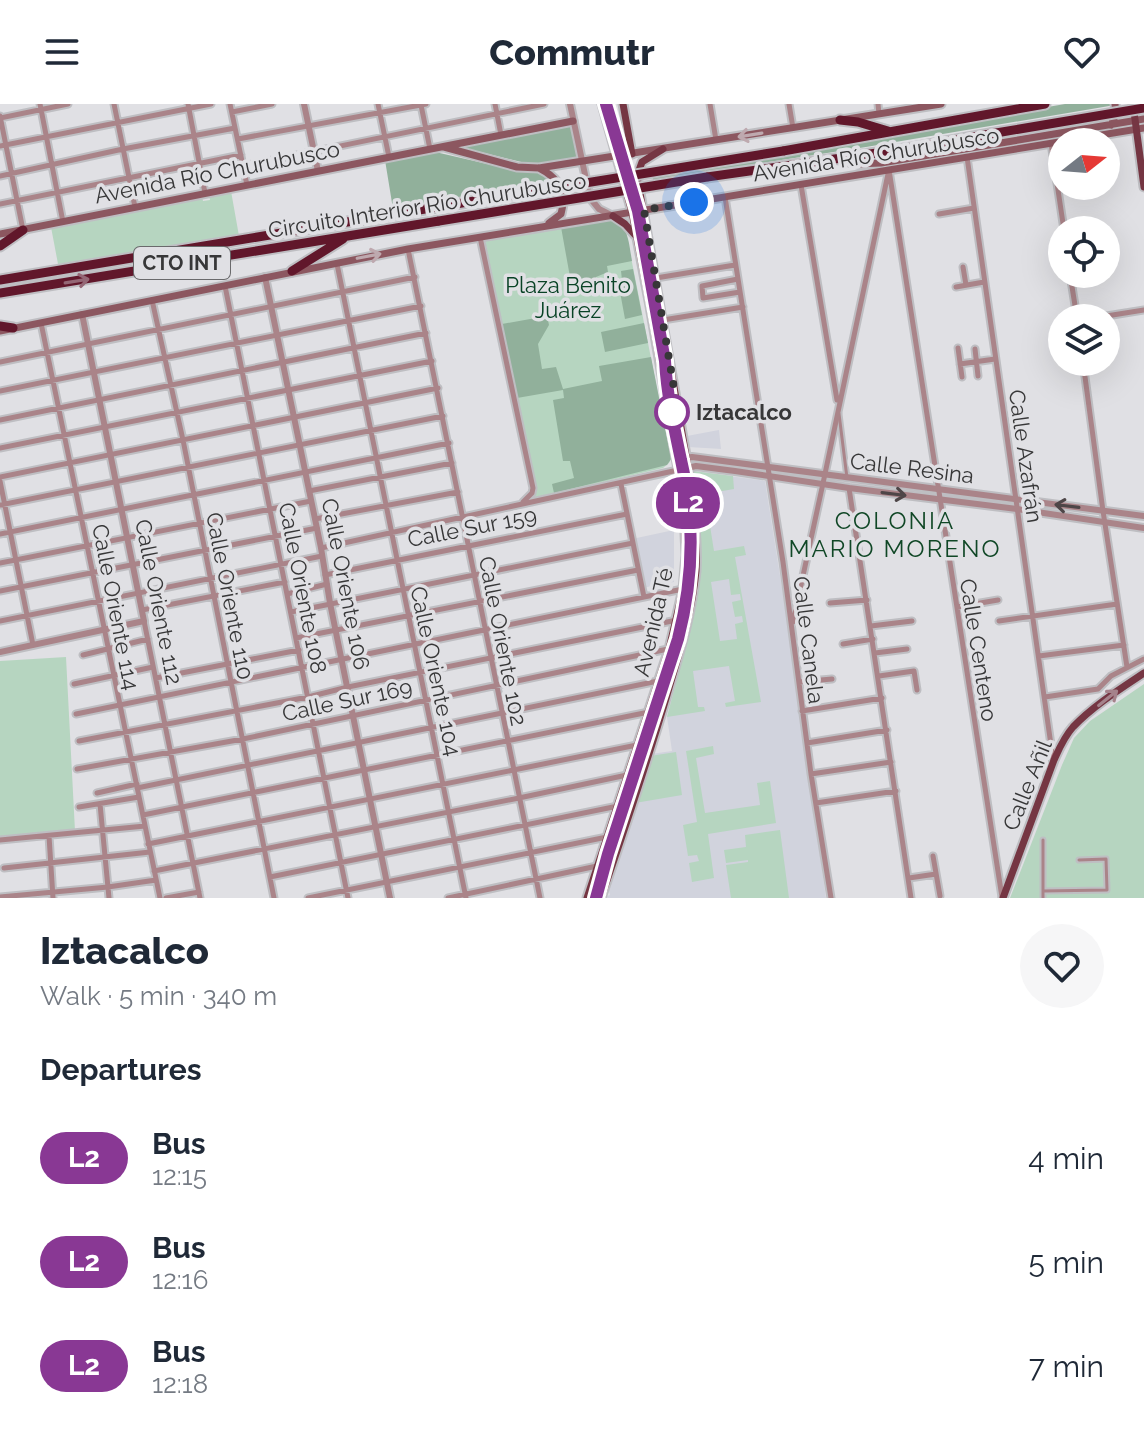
<!DOCTYPE html>
<meta charset="utf-8">
<style>
:root{--surface:#fff;--page:#f6f6f7;--text:#1f2937;--muted:#747a83}
body{margin:0;font-family:Raleway,sans-serif;background:var(--page);color:var(--text);height:100vh;display:flex;flex-direction:column;font-size:30px;white-space:nowrap}
*{box-sizing:border-box;margin:0}
p{font-size:26px;color:var(--muted)}
.icon{flex:none;width:44px;height:44px;fill:none;stroke:currentColor;stroke-width:2;stroke-linecap:round;stroke-linejoin:round}
.map{position:relative;height:794px;overflow:hidden}
.panel{display:flex;flex-direction:column;background:var(--surface);flex:1}
.panel>*{flex:none}
.badge{padding:0 16px;border-radius:26px;font-size:28px;line-height:52px}
.needle{width:52px;rotate:73deg}
.buttons{position:absolute;left:1048px;top:24px;display:grid;gap:16px}
.buttons a{display:grid;place-items:center;width:72px;height:72px;border-radius:50%;background:var(--surface);box-shadow:0 8px 32px #0002;font-size:40px}
.you{position:absolute;width:40px;height:40px;margin:-20px;border:6px solid #fff;border-radius:50%;background:#1a73e8;box-shadow:0 0 0 12px #1a73e833}
.map>.badge{position:absolute;translate:-50% -50%;box-shadow:0 0 0 4px #fff}
h2{padding:0 40px;font-size:30px;line-height:72px}
.round{display:grid;place-items:center;flex:none;width:84px;height:84px;border-radius:42px;background:var(--page)}
.overview{display:flex;align-items:center;justify-content:space-between;height:136px;padding:0 40px}
h1{font-size:38px;font-weight:800;line-height:60px}
ul{padding:0;list-style:none}
li{display:flex;align-items:center;gap:24px;height:104px;padding:0 40px}
li div{flex:1}
li b{display:block;font-size:30px}
li em{font-style:normal}
li .badge{min-width:88px;font-weight:700;text-align:center}
header{display:flex;justify-content:space-between;align-items:center;height:104px;padding:0 40px;background:var(--surface);font-size:36px;font-weight:800}
.map>svg:first-child{display:block}
.built{fill:#d1d3dd}
.green{fill:#b6d5c0;fill-rule:evenodd}
.forest{fill:#91b09b}
.lines{fill:none;stroke-linecap:round;stroke-linejoin:round}
.pedestrian-casing{stroke:#bebec2;stroke-width:7}
.minor-casing{stroke:#bebec2;stroke-width:9}
.tertiary-casing{stroke:#bebec2;stroke-width:10}
.secondary-casing{stroke:#bebec2;stroke-width:11}
.primary-casing{stroke:#bebec2;stroke-width:11}
.motorway-casing{stroke:#bebec2;stroke-width:13}
.pedestrian{stroke:#aa8489;stroke-width:3}
.minor{stroke:#aa8489;stroke-width:5}
.tertiary{stroke:#aa8489;stroke-width:6}
.secondary{stroke:#8c5760;stroke-width:7}
.primary{stroke:#753643;stroke-width:7}
.motorway{stroke:#61172b;stroke-width:9}
.motorway-bridge-casing{stroke:#bebec2;stroke-width:13;stroke-linecap:butt}
.motorway-bridge{stroke:#61172b;stroke-width:9}
.oneway{stroke:#bea9af}
.oneway2{stroke:#946775}
.oneway3{stroke:#4e4648}
.oneway4{stroke:#a5828b}
.line-casing{stroke:#fff;stroke-width:18}
.line{stroke:#893894;stroke-width:12}
.walk{stroke:#373738;stroke-width:8;stroke-dasharray:0 14.4}
.stop-dot{fill:#fff;stroke:#893894;stroke-width:4}
.labels{text-anchor:middle;dominant-baseline:central;stroke-width:7;stroke-linejoin:round;paint-order:stroke}
.shield{fill:#e0e0e4;stroke:#6a6a6c;stroke-width:2}
.shield-label{font-size:20px;font-weight:bold;fill:#373738}
.street-label{font-size:22px;fill:#373738;stroke:#e0e0e4}
.park-label{font-size:22px;fill:#084225;stroke:#e0e0e4}
.stop-label{font-size:22px;font-weight:bold;fill:#373738;stroke:#e0e0e4;text-anchor:start}
.neighbourhood-label{font-size:24px;letter-spacing:2px;fill:#104726;stroke:#e0e0e4}
</style>
<header><svg class="icon" aria-label="menu" viewBox="0 0 24 24"><path d="M4 6h16M4 12h16M4 18h16"/></svg>Commutr<svg class="icon" aria-label="heart" viewBox="0 0 24 24"><path d="M12 20l-8-8c-3-5 5-10 8-4 3-6 11-1 8 4z"/></svg></header>
<div class="map">
<svg width="1144" height="794" viewBox="0 0 1144 794">
<rect width="100%" height="100%" fill="#e0e0e4"/>
<path class="built" d="M719,326L721,345L689,343L687,332Z
M693,367L765,377L789,528L826,794H607V792L610,791L608,784L651,650L672,647L667,613L693,512L699,465L700,424Z
M674,426V478L642,484L632,435Z"/>
<path class="green" d="M231,87L239,132L58,160L51,123L202,93L203,97L210,96L209,91Z
M561,123L626,128L671,355L669,359L663,364L531,395L534,392L535,383L485,137Z
M693,367L733,372L734,385L705,390L714,447L744,442L746,451L735,453L761,598L726,603L725,599L735,597L729,562L693,567L698,603H704L705,607L667,613C678,569 693,525 698,479C702,442 698,405 693,367ZM729,475L731,491L740,490L741,496L732,498L735,513L742,512L743,518L735,520L737,535L720,537L711,478Z
M66,553L75,727L0,734V557Z
M1144,580V794H1010L1062,661L1074,634L1090,617Z
M713,642L714,650L696,654L705,709L760,701L757,679L770,677L776,719L708,730L714,774L692,778L689,759L699,757L697,751L688,752L683,721L697,718L686,647Z
M676,648L682,691L635,699L650,652Z
M780,726L789,794H731L726,761L748,758V756L726,759L724,746L746,743L745,731Z"/>
<path class="forest" d="M1065,0H1121L866,43L653,76L652,70L855,39L908,27Z
M570,16L579,54L538,62L456,42Z
M431,47L517,67L544,65L557,78L393,105L385,56Z
M614,114C629,124 629,140 632,157L607,162L608,168L596,173V180L572,184L561,123Z
M633,165L642,211L625,215L618,177L622,176L621,167Z
M547,212L549,221L538,240L542,265L556,263L563,285L602,277L599,262L651,253L671,355L667,361L554,389L552,380L574,374L570,357H563L553,296L564,294L563,286L517,294L502,220Z
M644,219L648,239L605,248L601,228Z"/>
<g class="lines">
<g class="pedestrian-casing">
<path id="pedestrian" d="M839,310L847,374
M1043,736V794
M1043,787L1107,786L1106,755L1079,756"/>
</g>
<g class="minor-casing">
<path id="minor" d="M40,0L63,118
M114,0L135,103
M188,0L205,89
M230,0L247,81
M378,0L389,53
M495,0L501,31
M710,0L716,36
M789,0L793,24
M878,0L879,10
M421,1L430,45
M232,8L272,0
M0,12L23,126
M0,14L68,0
M238,35L426,0
M1051,39L1064,126
M0,42L211,0
M967,53L1053,655
M243,62L544,0
M889,66L1002,793
M0,72L123,45L235,24
M801,81L837,296
M725,93L783,458L811,670L831,794
M0,100L241,51
M939,110L974,104
M480,133L533,384L532,389L523,398
M408,145L540,794
M337,160L466,794
M963,163L966,181
M1070,170L1077,214
M656,174L735,161
M738,175L702,182L703,194L740,188
M225,182L348,794
M956,183L984,178
M152,196L183,336L274,794
M1094,214L1144,206
M663,216L743,203
M41,219L160,794
M958,244L962,273
M975,245L978,272
M0,258L415,173
M1083,258L1103,407L1127,563
M960,260L995,255
M0,287L421,202
M0,316L426,229
M0,344L432,257
M0,373L438,284
M0,377L33,541
M621,380L644,493
M849,384L911,794
M309,387L452,359
M0,401L443,312
M315,415L458,388
M0,430L449,339
M321,444L678,366
M0,459L311,397
M325,471L627,410
M0,487L317,424
M287,490L327,480
M830,499L867,496
M957,503L998,496
M142,506L285,478
M291,508L633,439
M0,517L322,452
M144,517L200,794
M999,517L1117,500
M793,518C826,369 856,220 888,70
M871,522L912,517
M296,534L638,466
M843,540L873,535
M875,549L907,545
M83,551L148,535
M1039,552L1124,541
M879,572L914,567L917,586
M156,574L299,546
M799,578L832,575
M74,580L153,563
M1045,593L1098,585L1111,572L1144,555
M802,607L882,594
M76,610L683,485
M79,637L308,593L348,583L677,516
M807,639L887,626
M77,665L243,635L668,545
M811,670L891,658
M137,684L658,577
M97,689L137,680
M816,699L896,687
M100,700L109,794
M79,703L139,693
M143,711L649,608
M49,732L53,794
M0,736L145,722
M148,740L637,641
M933,752L940,792
M4,764L150,748
M154,767L519,694L627,671
M270,773L618,702
M909,774L936,770
M0,793L108,783L156,776
M166,794L199,788
M308,794L607,733
M448,794L597,762"/>
</g>
<g class="tertiary-casing">
<path id="tertiary" d="M304,0L318,67
M570,0L590,94L599,105L613,112
M265,173L321,444L330,499L390,794
M676,355L692,353L1144,412
M678,366L696,362L735,367L849,384L1017,405L1144,424
M0,548L144,517L82,210"/>
</g>
<g class="secondary-casing">
<path id="secondary" d="M1111,21L1116,10L1115,0
M444,43L517,63L539,64L941,0
M839,56L857,60L881,59L1144,15
M539,64C559,74 567,88 561,110L549,119
M0,130L573,17
M0,227L408,145L1144,24"/>
</g>
<g class="primary-casing">
<path id="primary" d="M623,0L632,50
M1133,0L1144,83
M613,112L625,120L635,131
M587,794L669,545L683,485L686,451L684,408L679,371L650,202L632,108L602,0
M601,794C624,727 647,659 667,591C679,550 692,509 696,467C698,432 692,398 688,363L637,72L642,58L663,45
M1003,794L1054,656C1059,645 1064,633 1073,623C1093,602 1120,585 1144,569"/>
</g>
<g class="motorway-casing">
<path id="motorway" d="M840,16L858,18L888,27
M783,47L1045,0
M707,73L912,44L990,30
M0,142L23,126
M292,167L343,135
M0,176L437,103
M0,189L439,117
M0,222L13,224"/>
</g>
<use href="#pedestrian" class="pedestrian"/>
<use href="#minor" class="minor"/>
<use href="#tertiary" class="tertiary"/>
<use href="#secondary" class="secondary"/>
<use href="#primary" class="primary"/>
<use href="#motorway" class="motorway"/>
<g class="motorway-bridge-casing">
<path id="motorway-bridge" d="M990,30L1144,4
M437,103L783,47
M439,117L707,73"/>
</g>
<use href="#motorway-bridge" class="motorway-bridge"/>
</g>
<defs><path id="oneway-shaft" d="M-6 0H5M1.5-3L5.5 0L1.5 3" fill="none" stroke-width="1.6" stroke-linecap="round" stroke-linejoin="round" transform="scale(2)"/></defs>
<g class="oneway">
<use href="#oneway-shaft" transform="translate(750 31) rotate(171)"/>
<use href="#oneway-shaft" transform="translate(369 152) rotate(-11)"/>
</g>
<use class="oneway2" href="#oneway-shaft" transform="translate(77 177) rotate(-9)"/>
<g class="oneway3">
<use href="#oneway-shaft" transform="translate(894 390) rotate(7)"/>
<use href="#oneway-shaft" transform="translate(1067 402) rotate(-173)"/>
</g>
<use class="oneway4" href="#oneway-shaft" transform="translate(1108 594) rotate(-39)"/>
<g class="lines">
<g class="line-casing">
<path id="line" d="M596,794L608,750L678,535C693,477 695,415 681,356C674,323 667,291 665,257L638,107L606,0"/>
</g>
<use href="#line" class="line"/>
<path class="walk" d="M672,308L676,296L644,106L694,98"/>
</g>
<circle class="stop-dot" cx="672" cy="308" r="16"/>
<g class="labels">
<rect class="shield" x="134" y="143" width="96" height="32" rx="6"/>
<g class="shield-label">
<text x="182" y="159">CTO INT</text>
</g>
<g class="street-label">
<text transform="translate(876 50) rotate(-9)">Avenida Río Churubusco</text>
<text transform="translate(217 68) rotate(-11)">Avenida Río Churubusco</text>
<text transform="translate(427 101) rotate(-9)">Circuito Interior Río Churubusco</text>
<text transform="translate(1026 352) rotate(82)">Calle Azafrán</text>
<text transform="translate(912 364) rotate(7)">Calle Resina</text>
<text transform="translate(472 423) rotate(-11)">Calle Sur 159</text>
<text transform="translate(346 480) rotate(79)">Calle Oriente 106</text>
<text transform="translate(303 484) rotate(79)">Calle Oriente 108</text>
<text transform="translate(230 492) rotate(79)">Calle Oriente 110</text>
<text transform="translate(159 498) rotate(79)">Calle Oriente 112</text>
<text transform="translate(116 503) rotate(79)">Calle Oriente 114</text>
<text transform="translate(653 518) rotate(-77)">Avenida Té</text>
<text transform="translate(809 536) rotate(83)">Calle Canela</text>
<text transform="translate(503 537) rotate(79)">Calle Oriente 102</text>
<text transform="translate(979 546) rotate(81)">Calle Centeno</text>
<text transform="translate(436 567) rotate(78)">Calle Oriente 104</text>
<text transform="translate(347 596) rotate(-12)">Calle Sur 169</text>
<text transform="translate(1027 681) rotate(-68)">Calle Añil</text>
</g>
<g class="park-label">
<text x="568" y="181">Plaza Benito<tspan x="568" dy="25">Juárez</tspan></text>
</g>
<g class="stop-label">
<text x="696" y="308">Iztacalco</text>
</g>
<g class="neighbourhood-label">
<text x="895" y="416">COLONIA<tspan x="895" dy="28">MARIO MORENO</tspan></text>
</g>
</g>
</svg>
<div class="buttons">
<a><svg class="needle" viewBox="-14 -14 28 28"><path d="M0-13l5 13h-10z" fill="#e53935"/><path d="M0 13l5-13h-10z" fill="#747a83"/></svg></a>
<a><svg class="icon" aria-label="locate" viewBox="0 0 24 24"><circle cx="12" cy="12" r="6"/><path d="M12 2v4M12 18v4M2 12h4M18 12h4"/></svg></a>
<a><svg class="icon" aria-label="layers" viewBox="0 0 24 24"><path d="M12 4l9 5-9 5-9-5zM3 14l9 5 9-5"/></svg></a>
</div>
<div class="you" style="left:694px;top:98px"></div>
<b class="badge" style="left:688px;top:399px;background:#893894;color:#fff">L2</b>
</div>
<section class="panel">
<div class="overview"><div><h1>Iztacalco</h1><p>Walk · 5 min · 340 m</p></div><a class="round"><svg class="icon" aria-label="heart" viewBox="0 0 24 24"><path d="M12 20l-8-8c-3-5 5-10 8-4 3-6 11-1 8 4z"/></svg></a></div>
<h2>Departures</h2>
<ul>
<li><span class="badge" style="background:#893894;color:#fff">L2</span><div><b>Bus</b><p>12:15</p></div><em>4 min</em></li>
<li><span class="badge" style="background:#893894;color:#fff">L2</span><div><b>Bus</b><p>12:16</p></div><em>5 min</em></li>
<li><span class="badge" style="background:#893894;color:#fff">L2</span><div><b>Bus</b><p>12:18</p></div><em>7 min</em></li>
</ul>
</section>
